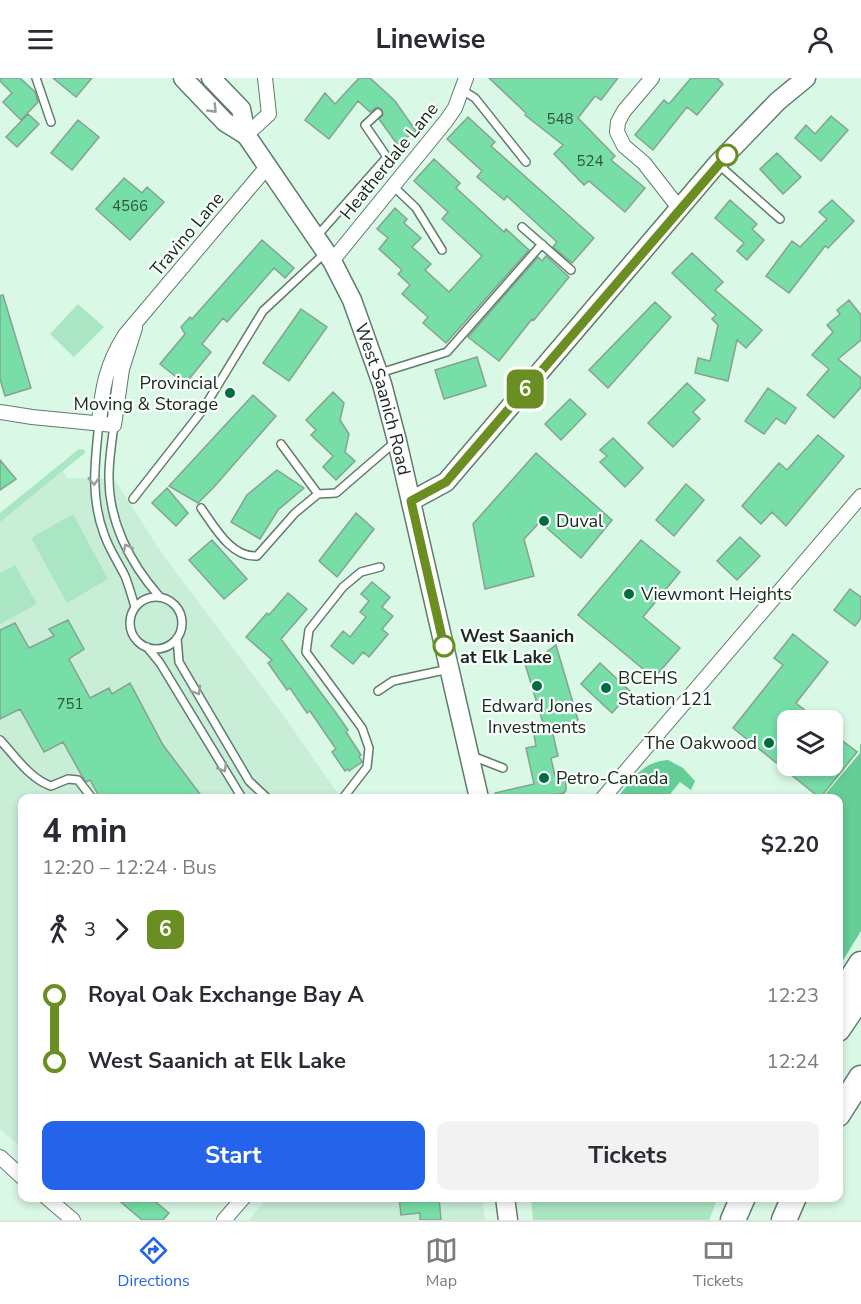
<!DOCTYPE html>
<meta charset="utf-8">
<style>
:root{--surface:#fff;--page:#f2f2f3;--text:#2b2b33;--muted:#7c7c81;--line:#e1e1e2;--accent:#2563eb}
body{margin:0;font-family:"Nunito Sans",sans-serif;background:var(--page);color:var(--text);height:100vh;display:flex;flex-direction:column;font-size:22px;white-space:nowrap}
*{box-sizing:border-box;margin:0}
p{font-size:20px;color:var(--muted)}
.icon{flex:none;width:33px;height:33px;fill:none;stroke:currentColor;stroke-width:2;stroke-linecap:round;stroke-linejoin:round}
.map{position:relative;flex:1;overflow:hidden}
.drawer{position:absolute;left:18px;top:716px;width:825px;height:408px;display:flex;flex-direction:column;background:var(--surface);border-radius:12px;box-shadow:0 3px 9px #0003}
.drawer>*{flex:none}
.badge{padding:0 12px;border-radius:9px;font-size:21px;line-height:39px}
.fabs{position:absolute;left:777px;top:632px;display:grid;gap:12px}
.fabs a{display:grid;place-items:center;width:66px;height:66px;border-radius:12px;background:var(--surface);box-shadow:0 3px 9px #0003;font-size:30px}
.map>.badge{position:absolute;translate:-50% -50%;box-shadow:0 0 0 3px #fff}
.legs{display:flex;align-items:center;gap:9px;height:66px;padding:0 24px;font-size:20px}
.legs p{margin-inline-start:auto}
.headline{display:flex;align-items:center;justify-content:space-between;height:102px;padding:0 24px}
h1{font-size:33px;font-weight:700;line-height:45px}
.action{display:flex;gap:12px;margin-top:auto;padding:12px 24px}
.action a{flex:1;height:69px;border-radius:12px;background:var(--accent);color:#fff;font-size:24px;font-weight:700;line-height:69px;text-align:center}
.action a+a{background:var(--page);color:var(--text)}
ul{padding:0 24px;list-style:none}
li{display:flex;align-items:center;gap:21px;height:66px;font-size:22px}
li i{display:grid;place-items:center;width:9px;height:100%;margin:0 8px;background:currentColor}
li i::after{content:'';width:15px;height:15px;margin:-8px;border:4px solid;border-radius:50%;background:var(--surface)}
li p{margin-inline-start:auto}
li:first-child i{background:linear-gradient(#0000 50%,currentColor 0)}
li:last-child i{background:linear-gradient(currentColor 50%,#0000 0)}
header{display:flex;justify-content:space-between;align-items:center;height:78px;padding:0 24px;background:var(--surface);font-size:27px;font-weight:700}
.tab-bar{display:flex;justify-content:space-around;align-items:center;height:84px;border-top:2px solid var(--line);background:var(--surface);font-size:16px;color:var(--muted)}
.tab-bar a{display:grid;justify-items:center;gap:3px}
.tab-bar .active{color:var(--accent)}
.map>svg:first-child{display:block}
.built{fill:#c8eed7}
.green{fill:#aae6c3}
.forest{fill:#65cd96}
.building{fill:#77dea7;stroke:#86a291;stroke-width:1.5}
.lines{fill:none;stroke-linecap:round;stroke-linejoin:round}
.lane-casing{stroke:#617c6b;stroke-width:10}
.street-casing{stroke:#617c6b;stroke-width:16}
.secondary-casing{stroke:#617c6b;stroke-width:21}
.highway-casing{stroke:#617c6b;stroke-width:27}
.lane{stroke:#fff;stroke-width:7}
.street{stroke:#fff;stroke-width:14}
.secondary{stroke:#fff;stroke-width:18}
.highway{stroke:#fff;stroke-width:24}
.oneway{stroke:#999e9b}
.line-1-casing{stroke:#fff;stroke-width:14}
.line-1{stroke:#6b8e23;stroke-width:9}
.stop-1-dot{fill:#fff;stroke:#6b8e23;stroke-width:3}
.poi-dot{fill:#036c43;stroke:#f8fefa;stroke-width:2}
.labels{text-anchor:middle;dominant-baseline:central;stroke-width:4.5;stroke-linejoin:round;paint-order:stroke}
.number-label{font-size:15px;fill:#335542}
.street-label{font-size:18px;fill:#1c2720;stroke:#f8fefa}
.poi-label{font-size:18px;fill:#1c2720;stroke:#f8fefa;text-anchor:start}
.stop-label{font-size:18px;font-weight:bold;fill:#1c2720;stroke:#f8fefa;text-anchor:start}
</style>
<header><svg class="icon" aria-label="menu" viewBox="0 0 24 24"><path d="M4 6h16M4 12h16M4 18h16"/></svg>Linewise<svg class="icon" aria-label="person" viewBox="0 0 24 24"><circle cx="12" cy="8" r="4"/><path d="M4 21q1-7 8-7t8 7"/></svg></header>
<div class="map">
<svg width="861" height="1142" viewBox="0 0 861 1142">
<rect width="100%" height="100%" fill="#d9f8e5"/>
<path class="built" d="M63,393L67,400L114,401L163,477L283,637L341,720H22V1070L0,1051V444Z
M268,1119H482L485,1142H249Z"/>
<path class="green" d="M78,226L104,249L74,279L50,256Z
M79,371L85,372V375L0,444V435Z
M73,436L108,501L67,525L31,460Z
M15,487L37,526L0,546V495Z
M531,1119H718L709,1142H533Z"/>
<path class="forest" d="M860,666H861V853L839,889L838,795L841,783L838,780V720H822L860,675Z
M668,682L683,690L695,703L691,712L680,704L667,720H617C632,702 643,683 668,682Z"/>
<path class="building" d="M0,0H20L35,14L38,24L21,42L3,24L12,15L0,3Z
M53,0H92L76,19Z
M359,0H370L395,23L416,53L397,66L379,41L383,37L382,32L377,29L370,34L358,23L329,61L305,42L325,15L335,26Z
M489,0H618L601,22L595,18L578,40L615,78L611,82L645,110L625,134L589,103L584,107L554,76L563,67L525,37L526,35Z
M691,0H717L723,6L697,37L687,29L653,72L635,57L664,22L669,26Z
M28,36L39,46L17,69L6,59Z
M831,38L848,52L821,83L795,60L806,47L815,56Z
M468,39L495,64L491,68L594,160L572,185L553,169L557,164L507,118L504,122L477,99L482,93L447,61Z
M78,42L99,59L72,92L51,75Z
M777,75L801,99L783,116L760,91Z
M434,81L460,105L456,110L504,154L506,151L529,172L446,265L423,245L428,239L402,216L410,207L398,196L402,192L379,171L388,160L377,151L395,130L407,141L404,145L421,160L412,169L431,186L425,192L449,214L482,178L442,141L448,134L414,103Z
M124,100L142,115L147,109L164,124L130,162L96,131Z
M730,122L757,146L752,151L764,162L747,182L737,173L744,165L715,140Z
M832,122L854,143L828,170L825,168L789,215L766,198L792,163L800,169L827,141L819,134Z
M262,162L294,190L285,200L274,190L227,244L223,240L202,266L211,274L185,306L160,286L185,256L181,249L190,239L192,241Z
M692,175L723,204L715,212L762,252L746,270L737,262L728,303L695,295L698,280L710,283L718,247L712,241L716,237L672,195Z
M546,178L569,199L534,242L532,241L499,283L468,259L538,179L542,183Z
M3,217L31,310L5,318L0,301V218Z
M849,222L861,237V262L838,281L861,300V309L834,340L807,317L829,291L812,277L833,254L827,247L840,236L837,232Z
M655,224L671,239L608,310L589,292Z
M301,231L327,249L289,303L263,285Z
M477,279L486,308L444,321L435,292Z
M687,305L705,322L693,334L700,341L673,369L648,345Z
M768,310L796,330L785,346L776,340L764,356L745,343Z
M333,314L344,325L340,342L349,356L345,374L355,383L336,402L323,389L333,378L311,357L316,352L306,342Z
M253,317L276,338L214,409L198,425L169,408Z
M570,321L586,336L561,362L545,346Z
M818,357L844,378L786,448L772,434L761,446L742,428L779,385L787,392Z
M613,360L643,390L625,409L600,384L607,378L600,372Z
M536,375L612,442L581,480L540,444L524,461L534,498L485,511L473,446Z
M0,382L16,401L0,412Z
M277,392L304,410L278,432L260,461L231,444L247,417Z
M686,406L704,422L674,458L656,442Z
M167,410L188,435L176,448L152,425Z
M356,435L374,451L337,499L319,483Z
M740,459L760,478L737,502L717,483Z
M212,462L247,501L224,521L189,482Z
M641,462L680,494L643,539L680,570L654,600L578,537Z
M372,504L390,519L382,529L393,538L382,551L388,556L369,579L363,574L353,586L331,568L343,553L350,559L366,539L360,534L369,523L361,516Z
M850,511L861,519V540L855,548L834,532Z
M288,515L307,531L281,561L336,635L348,652L346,654L361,677L359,678L362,684L349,693L348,691L345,693L332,674L336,671L310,633L307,635L290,610L287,612L268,585L272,582L246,559L267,535L269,537Z
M68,542L84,571L69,581L90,620L109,610L112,616L130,605L163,667L203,720H100L90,702L86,704L82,698L63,664L44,674L20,631L0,641V552L15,545L29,570L54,558L49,551Z
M793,556L828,584L796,625L817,642H788V687H832V655L857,674L820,720L733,650L783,587L774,580Z
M556,567L578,642L553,656L558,678L551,680L555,698L566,703V712L564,715L542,720H495V715L534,706L526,670L536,668L532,646L543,645L525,586L541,578Z
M600,585L631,614L612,635L581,606Z
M115,1119H150L169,1135L163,1142H142Z
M399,1119H439L441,1142H420V1135L401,1137Z"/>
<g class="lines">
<g class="lane-casing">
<path id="lane" d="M36,0L51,44
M462,12L475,20L526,84
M719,87L780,141
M394,109L416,130L442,172
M522,149L571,192
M317,158L387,79L365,47L378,35
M380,295L447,274L542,166
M99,345C95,383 90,419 104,456C109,471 118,484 125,498C129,508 132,519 135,529
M114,347C112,363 109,381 109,397C108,443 130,485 159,518
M281,366L318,416
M133,421L202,333L263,233L325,175
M201,430C214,448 231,480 257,478L295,435L318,416L336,415L395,364
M130 545a26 26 0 1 1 52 0a26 26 0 1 1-52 0Z
M177,560L179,584L249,703L267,720
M147,569L160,585L242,720
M378,613L393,603L449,591
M0,662C15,678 30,701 51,708L68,701L78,702L92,720
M472,678L503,690
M343,720L367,689L369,670L362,650L306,574L309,552L343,509L361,494L380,489"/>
</g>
<g class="street-casing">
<path id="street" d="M652,0L624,33L618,44L617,54L624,68L644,85L679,130
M246,57L269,36L265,0
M332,183L446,43L455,30L466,0
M0,334L32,339L114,347L122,291L135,250
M99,345C102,311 106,287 125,257L267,89
M603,720L861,418
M0,1079L22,1099
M46,1119L73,1142
M224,1142L244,1119"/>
</g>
<g class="secondary-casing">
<g id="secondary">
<path d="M183,0L225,44L246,57"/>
<path id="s1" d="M211,0L241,31L246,57L332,183L352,222L382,306L397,363L479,720"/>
<path d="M411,423L446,404L717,86L778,23L806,0"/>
<path d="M505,1119L508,1142"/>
</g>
</g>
<g class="highway-casing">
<path id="highway" d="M838,922L861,886
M838,951L861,917
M838,1036L861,1000
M733,1142L743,1119
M784,1142L794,1119"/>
</g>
<use href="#lane" class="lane"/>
<use href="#street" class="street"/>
<use href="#secondary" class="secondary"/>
<use href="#highway" class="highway"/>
</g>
<defs><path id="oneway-chevron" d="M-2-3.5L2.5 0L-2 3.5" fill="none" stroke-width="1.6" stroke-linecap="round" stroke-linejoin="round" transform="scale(1.5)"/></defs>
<g class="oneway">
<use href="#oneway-chevron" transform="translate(213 31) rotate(46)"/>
<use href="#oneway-chevron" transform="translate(94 403) rotate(88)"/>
<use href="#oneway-chevron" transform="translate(127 470) rotate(-117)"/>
<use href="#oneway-chevron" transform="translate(197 613) rotate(59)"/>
<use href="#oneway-chevron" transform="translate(223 690) rotate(59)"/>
</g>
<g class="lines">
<g class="line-1-casing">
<path id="line-1" d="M444,568L411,423L446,404L727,77"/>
</g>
<use href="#line-1" class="line-1"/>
</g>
<g class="stop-1-dot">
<circle cx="727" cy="77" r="10"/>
<circle cx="444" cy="568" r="10"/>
</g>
<g class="poi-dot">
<circle cx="230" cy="315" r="6"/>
<circle cx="544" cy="443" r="6"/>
<circle cx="629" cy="516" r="6"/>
<circle cx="537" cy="608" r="6"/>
<circle cx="606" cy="610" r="6"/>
<circle cx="769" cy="665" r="6"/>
<circle cx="544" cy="700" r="6"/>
</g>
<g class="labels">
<g class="number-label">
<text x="560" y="41">548</text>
<text x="590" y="83">524</text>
<text x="130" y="128">4566</text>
<text x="70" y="626">751</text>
</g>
<g class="street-label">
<text transform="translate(389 83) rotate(-51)">Heatherdale Lane</text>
<text transform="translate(187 156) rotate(-50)">Travino Lane</text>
<text stroke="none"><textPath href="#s1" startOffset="370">West Saanich Road</textPath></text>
</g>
<g class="poi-label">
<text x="218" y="305" text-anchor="end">Provincial<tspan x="218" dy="21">Moving &amp; Storage</tspan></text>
<text x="556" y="443">Duval</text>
<text x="641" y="516">Viewmont Heights</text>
<text x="618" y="600">BCEHS<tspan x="618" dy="21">Station 121</tspan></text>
<text x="537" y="628" text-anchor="middle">Edward Jones<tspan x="537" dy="21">Investments</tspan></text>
<text x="757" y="665" text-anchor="end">The Oakwood</text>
<text x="556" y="700">Petro-Canada</text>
</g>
<g class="stop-label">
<text x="460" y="558">West Saanich<tspan x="460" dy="21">at Elk Lake</tspan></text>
</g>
</g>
</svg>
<div class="fabs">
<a><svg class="icon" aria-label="layers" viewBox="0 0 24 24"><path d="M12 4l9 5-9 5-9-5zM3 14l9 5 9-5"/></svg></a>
</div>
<b class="badge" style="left:525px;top:311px;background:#6b8e23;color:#fff">6</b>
<section class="drawer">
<div class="headline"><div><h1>4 min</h1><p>12:20 – 12:24 · Bus</p></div><b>$2.20</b></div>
<div class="legs"><svg class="icon" aria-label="walk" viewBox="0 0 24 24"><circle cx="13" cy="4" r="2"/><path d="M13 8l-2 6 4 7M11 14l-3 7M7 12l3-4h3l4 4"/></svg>3<svg class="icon" aria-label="forward" viewBox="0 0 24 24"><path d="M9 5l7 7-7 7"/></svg><b class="badge" style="background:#6b8e23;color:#fff">6</b></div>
<ul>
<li><i style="color:#6b8e23"></i><b>Royal Oak Exchange Bay A</b><p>12:23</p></li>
<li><i style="color:#6b8e23"></i><b>West Saanich at Elk Lake</b><p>12:24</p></li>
</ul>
<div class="action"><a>Start</a><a>Tickets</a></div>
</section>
</div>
<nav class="tab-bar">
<a class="active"><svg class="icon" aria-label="directions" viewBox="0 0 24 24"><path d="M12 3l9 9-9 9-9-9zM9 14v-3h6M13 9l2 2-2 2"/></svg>Directions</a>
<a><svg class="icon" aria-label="map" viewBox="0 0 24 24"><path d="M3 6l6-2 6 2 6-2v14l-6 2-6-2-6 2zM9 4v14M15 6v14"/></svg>Map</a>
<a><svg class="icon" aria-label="tickets" viewBox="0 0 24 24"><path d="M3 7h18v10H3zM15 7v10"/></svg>Tickets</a>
</nav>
